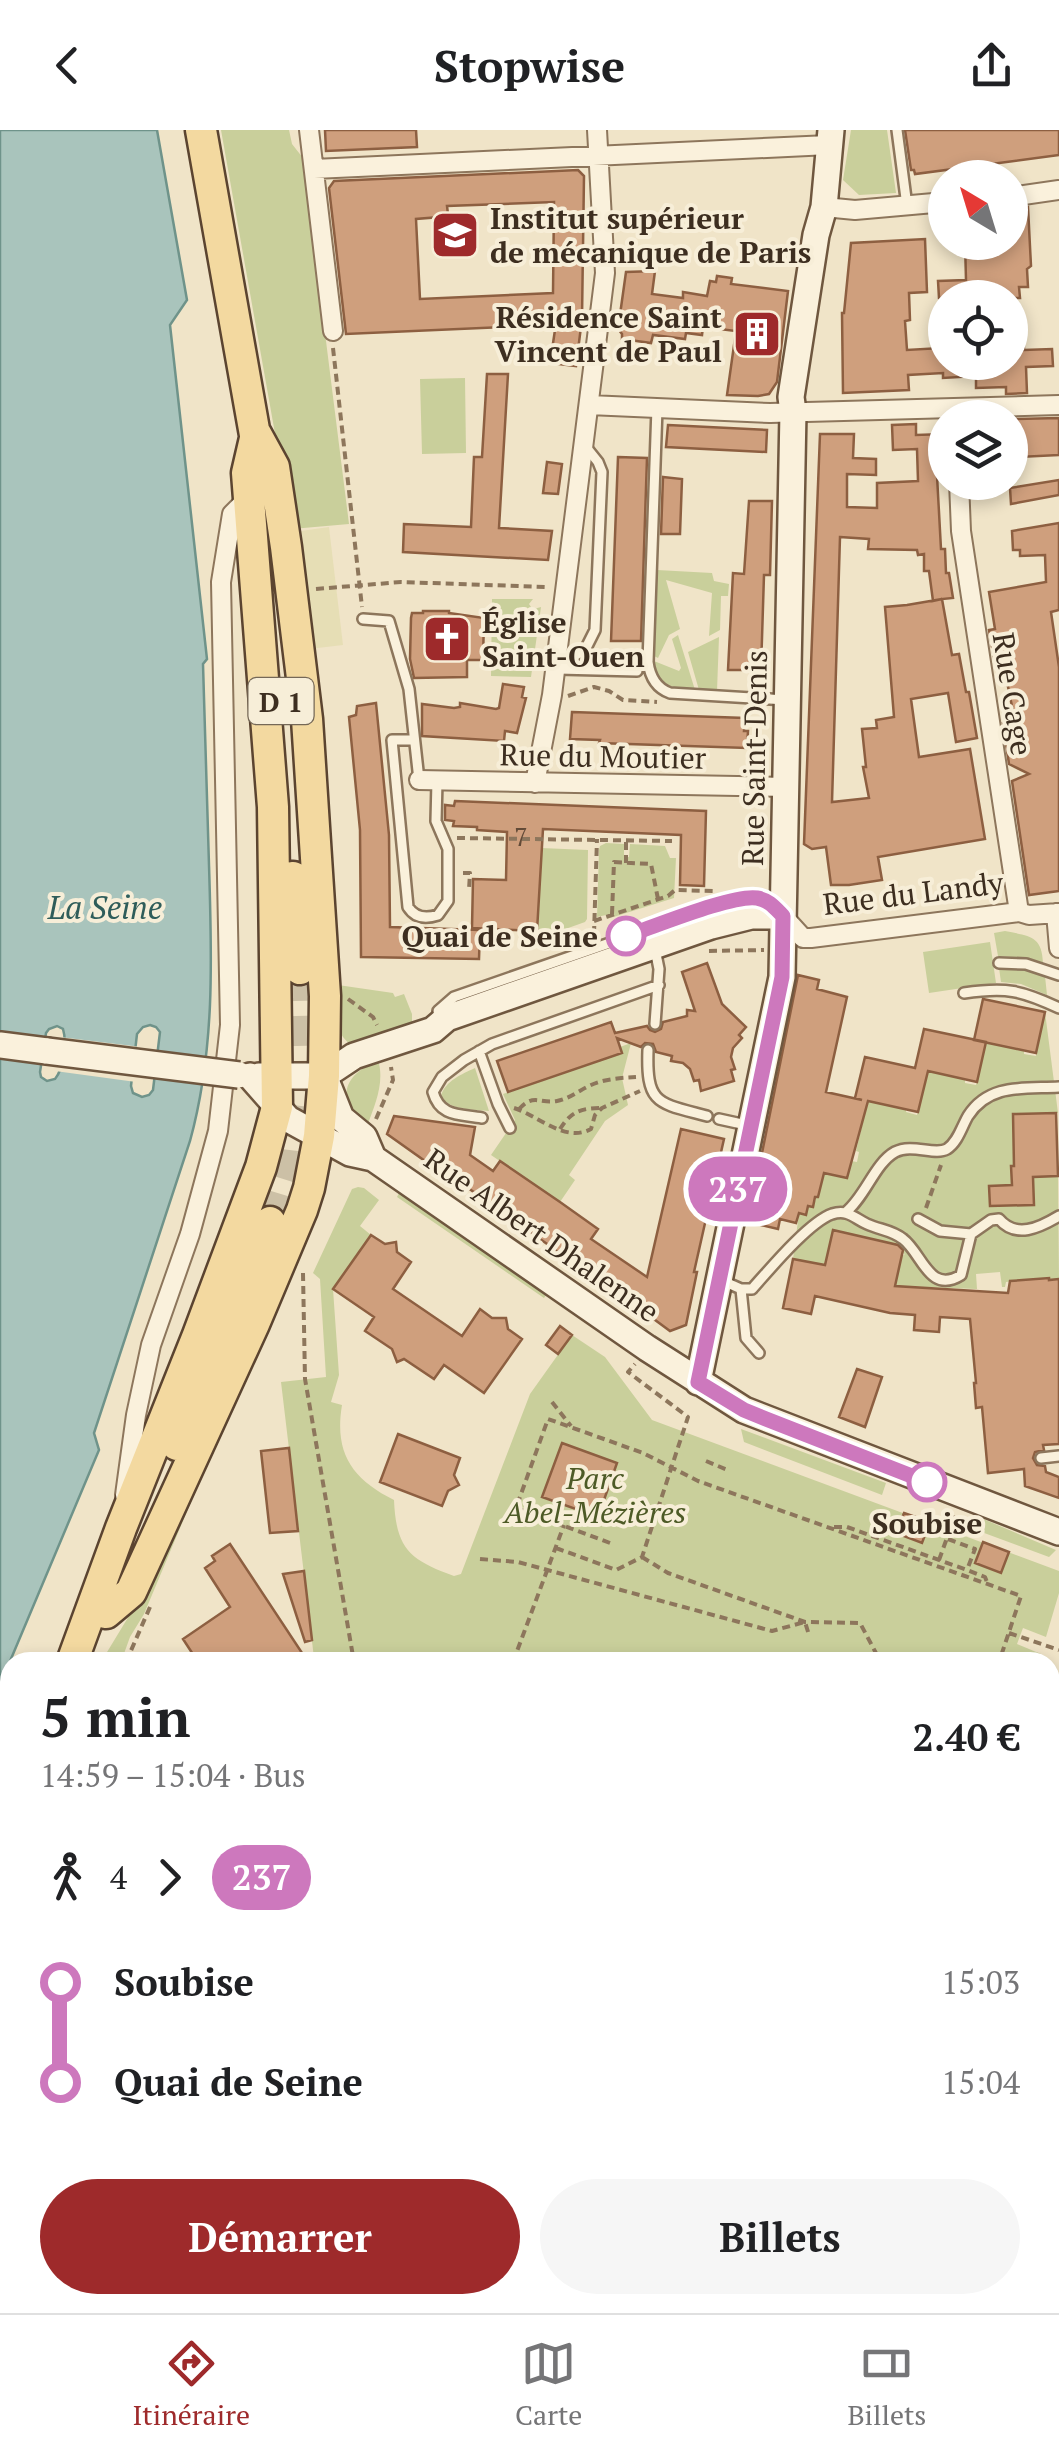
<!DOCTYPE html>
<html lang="fr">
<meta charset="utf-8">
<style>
:root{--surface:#fff;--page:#f6f6f6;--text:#202124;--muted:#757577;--line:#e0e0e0;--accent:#9e2a2b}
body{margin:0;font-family:"PT Serif",serif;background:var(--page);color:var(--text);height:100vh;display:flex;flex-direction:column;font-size:38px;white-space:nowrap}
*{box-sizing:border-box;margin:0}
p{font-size:32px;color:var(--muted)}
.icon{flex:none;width:55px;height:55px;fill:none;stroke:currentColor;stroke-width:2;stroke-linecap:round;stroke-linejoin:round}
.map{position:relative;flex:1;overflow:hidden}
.details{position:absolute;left:0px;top:1522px;width:1060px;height:662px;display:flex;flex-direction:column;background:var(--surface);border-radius:30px 30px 0 0;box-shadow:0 5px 15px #0003}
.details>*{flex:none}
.badge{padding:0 20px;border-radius:32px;font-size:35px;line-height:65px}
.needle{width:65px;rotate:322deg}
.buttons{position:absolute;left:928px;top:30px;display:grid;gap:20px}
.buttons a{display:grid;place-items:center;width:100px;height:100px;border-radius:50%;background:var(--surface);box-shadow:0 5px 15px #0003;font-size:50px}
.map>.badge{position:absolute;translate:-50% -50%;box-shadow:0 0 0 5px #fff}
.legs{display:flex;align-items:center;gap:15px;height:110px;padding:0 40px;font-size:32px}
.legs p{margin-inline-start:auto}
.overview{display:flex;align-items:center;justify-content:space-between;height:170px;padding:0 40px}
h1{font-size:55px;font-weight:800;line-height:75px}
.action{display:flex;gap:20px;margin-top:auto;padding:20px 40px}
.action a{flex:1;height:115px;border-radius:60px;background:var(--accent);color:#fff;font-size:40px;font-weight:800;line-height:115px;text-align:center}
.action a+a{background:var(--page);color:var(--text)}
ul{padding:0 40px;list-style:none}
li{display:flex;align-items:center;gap:35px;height:100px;font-size:38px}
li i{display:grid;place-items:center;width:15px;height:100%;margin:0 12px;background:currentColor}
li i::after{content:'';width:25px;height:25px;margin:-12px;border:8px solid;border-radius:50%;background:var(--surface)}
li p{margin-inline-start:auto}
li:first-child i{background:linear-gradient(#0000 50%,currentColor 0)}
li:last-child i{background:linear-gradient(currentColor 50%,#0000 0)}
header{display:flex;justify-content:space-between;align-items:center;height:130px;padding:0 40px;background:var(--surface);font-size:45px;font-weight:800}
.tabs{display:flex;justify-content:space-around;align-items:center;height:140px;border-top:2px solid var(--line);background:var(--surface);font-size:28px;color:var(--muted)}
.tabs a{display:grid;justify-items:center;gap:5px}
.tabs .selected{color:var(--accent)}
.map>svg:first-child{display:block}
.farmland{fill:#e6deb5}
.green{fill:#c9cf9b}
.water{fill:#a9c4bc;stroke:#6f938a;stroke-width:2.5;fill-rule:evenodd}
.pier{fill:#f0e4c8}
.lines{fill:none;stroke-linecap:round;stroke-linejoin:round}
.stream{stroke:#6f938a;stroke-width:5}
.building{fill:#cf9f7d;stroke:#8d5f41;stroke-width:2.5;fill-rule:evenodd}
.primary-tunnel{stroke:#ccc0a6;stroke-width:30;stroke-dasharray:30 15;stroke-linecap:butt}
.lane-casing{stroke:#8d765c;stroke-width:14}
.street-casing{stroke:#8d765c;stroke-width:22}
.secondary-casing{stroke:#6f573f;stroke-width:30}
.primary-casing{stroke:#5b4430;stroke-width:35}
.path{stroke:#8d765c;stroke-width:4;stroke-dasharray:8 5;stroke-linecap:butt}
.lane{stroke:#faf1dc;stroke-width:9}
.street{stroke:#faf1dc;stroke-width:18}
.secondary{stroke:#faf1dc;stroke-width:25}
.primary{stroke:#f3d9a0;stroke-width:30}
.secondary-bridge-casing{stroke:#6f573f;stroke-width:30;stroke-linecap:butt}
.secondary-bridge{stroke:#faf1dc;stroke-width:25}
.line-1-casing{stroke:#fff;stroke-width:22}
.line-1{stroke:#cd78bd;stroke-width:15}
.stop-1-dot{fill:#fff;stroke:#cd78bd;stroke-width:5}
.labels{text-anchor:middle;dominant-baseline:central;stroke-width:8;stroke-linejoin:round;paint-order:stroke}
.number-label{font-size:25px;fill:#624a37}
.shield{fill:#f7eed8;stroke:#756857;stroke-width:2.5}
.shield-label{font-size:28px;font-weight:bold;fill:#3d2e20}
.poi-label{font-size:30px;font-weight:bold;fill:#3d2e20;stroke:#f7eed8;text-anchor:start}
.street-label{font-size:30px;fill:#3d2e20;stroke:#f7eed8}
.stop-label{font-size:30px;font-weight:bold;fill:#3d2e20;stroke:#f7eed8;text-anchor:end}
.park-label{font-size:30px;font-style:italic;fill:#4d5a26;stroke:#f7eed8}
.water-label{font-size:32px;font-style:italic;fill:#2f5d5a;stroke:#f7eed8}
</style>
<header><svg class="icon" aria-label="back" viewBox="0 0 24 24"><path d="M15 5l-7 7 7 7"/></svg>Stopwise<svg class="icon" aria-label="share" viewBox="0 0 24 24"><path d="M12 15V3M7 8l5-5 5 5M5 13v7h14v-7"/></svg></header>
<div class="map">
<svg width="1059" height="2183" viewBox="0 0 1059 2183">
<rect width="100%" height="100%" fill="#f0e4c8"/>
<path class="farmland" d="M329,397L343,515L309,519L294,402Z"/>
<path class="green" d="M221,0H289L292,14L303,28L349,394L292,399Z
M851,0H887L896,63L859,65L843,50Z
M465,248L466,323L422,324L420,249Z
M657,440L712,443L714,451L729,454L728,466H721L720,500L709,506L712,463L666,450L680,499L669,505L658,528L654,526Z
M492,469H533L529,474L531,477L534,479L541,477L531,547L491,546Z
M678,505L695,560C673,559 656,555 654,531L679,541L681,538L672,509Z
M719,507L717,561L699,560L688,522Z
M606,713L624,714V728L629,727L630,714L665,716L670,728H676L674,768L607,789L606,785L597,787L599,720L600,716Z
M541,718L588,720L587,789L585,792L557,802L537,800Z
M1005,801C1029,806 1042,805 1043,833L1024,828L998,826L994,803Z
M990,812L996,853L929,863L923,822Z
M1014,837L1028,839L1045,846L1047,865L1021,854L1001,852L999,838Z
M331,854L393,863L395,867L404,864L412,884V894L408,897L353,916C334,905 330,875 331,854Z
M1045,882L1058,983L1013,984L1014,1036H1012L1034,1074L1033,1055L1030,1047L1058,1046L1059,1149L1049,1150L1048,1148L1006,1152L1005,1157H1002L1000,1142L976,1144L977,1159L895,1156L902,1126L905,1124L902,1123L903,1116L834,1100L828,1136L793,1129L799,1083L806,1084L808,1076H813L820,1059L812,1023L836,1045L847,1048L851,1031L857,1032L859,1022L856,1021L868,971L906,979V982L917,985L928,941L965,949V953L976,955L986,912L1024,920V924L1036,926Z
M631,913L622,948L628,975L605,991L569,1045L575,1050L560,1072L491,1025L515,990L503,964L622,923L620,917Z
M378,930C385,952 375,975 367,996C335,970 342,946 378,930Z
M475,938L489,981C473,979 450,981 441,966C445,951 462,944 475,938Z
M358,1057L364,1058L379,1070L360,1096L371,1105L333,1159L339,1245L331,1272L342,1275C334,1323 352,1349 394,1370C396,1419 410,1430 454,1446L461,1444L530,1264L572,1205L605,1227L652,1290L1059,1441V1463L1046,1507L1023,1498L1017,1514L1041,1524L1039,1532H307L314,1528L281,1252L326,1247L320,1149L313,1143L352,1059Z
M400,1061L548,1162L544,1168L397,1067Z
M741,1299L886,1353L882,1365L744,1312Z
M214,1317L144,1484L130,1507L121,1532H101L135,1476Z
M974,1385L1056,1420L1049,1427L968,1397Z
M10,1738V2175H746L743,2183H0V1761Z"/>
<path class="water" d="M0,0H157L187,170L170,195L207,529L203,534C205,601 207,668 209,735C212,829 215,920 190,1011L94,1303L99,1320L0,1555ZM150,895L156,897L160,902L153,960L149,965L142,967L133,963L131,956L137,904L143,897ZM57,896L63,899C67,912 64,938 55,949L47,951L41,947L40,942L46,903L49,899Z
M10,1963V2175H37L40,2183H0V2045L8,2023L0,1990Z"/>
<path class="pier" d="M60,907L141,917L136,952L55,941Z"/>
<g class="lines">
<path class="stream" d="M424,2183L428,2175"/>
</g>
<path class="building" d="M325,0H416L417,17L326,21Z
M905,0H1059V25L915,44L914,40H911Z
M578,40L584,46L582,189L576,236L550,233L555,200H552L553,195L346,204L329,58L334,51ZM554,72L553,163L420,169L416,89L440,87V84H448L447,76Z
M1028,77L1031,136L1027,139L1028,157H1019L1020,168H939L938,151L966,150L965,112H1010V104H1015L1014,79Z
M925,109L927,162L909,163L910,190L905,191L907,220L941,218L942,225H945V232H1010V193L1023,192L1024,220L1052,219L1053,236L1026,237L1027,263L1006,264V257L976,258V246L943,248V243L908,245L909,260L843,263L842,183H844L851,113Z
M655,141L652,164L683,168V162L707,166L710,151L716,152L717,146L732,148L731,154L788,161L777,252L769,264L758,266L727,265L736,201L703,197L702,205L686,203L685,209L653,205L651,213L622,209V204L618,199L626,142Z
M487,244H508L499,398L552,401L548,430L403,422L404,394L471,397L474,327H482Z
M1059,288V325L1019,327L1018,306L1010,307V289Z
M916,294V305L945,304V318H939V327H936L941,419H945L946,443H949L953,468L942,469L952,525L959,524L966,562H969L977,608L956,612L948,563L911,569L919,627L970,619L985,709L878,727L882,750L849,755H831L826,717L812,719L804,714L820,304H854L853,328L876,329V345L847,344V377L877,378V353L918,351L917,319L893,320L892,295ZM840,407L869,409L868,419L917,420L918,425L924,424V441H929L933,471L942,469L907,475L885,477L894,587L876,590L877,598L862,599L866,637H863L869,668L832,672Z
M668,295L767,300L766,322L666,317Z
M618,327L647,328L641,511H611Z
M547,332L562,334L558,364L543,363Z
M663,347L682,349L680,404H661Z
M1059,350V365L1011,374L1010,358Z
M749,371H772L770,445H764L761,540H728L733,443L744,444Z
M1059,393V480L1051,482L1059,537V761L1029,765L1012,651L1029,644L1009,634L1003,593L1015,591L1006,547L1003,548L1002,542L1000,543L998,534H995L989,500L995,499L989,462L1046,452L1045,425L1020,426V420H1013L1012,401Z
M423,481H449V483L484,488L483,530H467V547L414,548L410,529L411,488L412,483H423Z
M503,554L524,557L522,567L526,568L517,603L505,601L504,611L422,606V574L454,578L460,577V573L496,579L499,578Z
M376,573L389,705L390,797L480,800L479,829L361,827L360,700L349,587L356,585L357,576Z
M572,582L745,588L744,601H748L747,618L599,613L600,610L570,609Z
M455,671L706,681L704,756L680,755L681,705L543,699L537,801L472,798L473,749L506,750L507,702L477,700V697L453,696L454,691L445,690V675L454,676Z
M707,833L722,874L746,897L739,905L742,908L733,918L731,927L735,939L731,940L734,951L701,961L699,950L694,951L690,939L683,933L671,931L672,926L656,922L653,914L645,913L641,917L617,908L622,923L508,962L497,931L611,892L615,903L647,896L650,900L655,902L661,899L663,892L687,886V880L695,881L682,842Z
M798,845L819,850L817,859L847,867L826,962L862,970L855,968L865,927L915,938L924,899L986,912L977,952L928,941L918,982L868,971L847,1048L824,1043L818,1067H815L813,1077L808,1076L806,1085L799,1083L796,1093L780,1089L778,1099L748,1092Z
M983,869L1045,882L1036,923L974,910Z
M1056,983L1058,1046L1033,1047L1034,1075L990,1076L989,1056L1012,1055L1011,1036H1014L1013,984Z
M394,986L475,997L470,1025L493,1041L500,1031L560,1072L598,1099L591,1109L647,1147L681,999L724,1009L694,1142H697L686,1195L670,1201L589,1141L588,1143L444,1041L442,1043L387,1004Z
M833,1100L898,1115L903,1120L895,1156L1008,1163L1010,1151L1049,1148V1150L1059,1149V1314L1043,1315L1044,1320L1035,1322L1033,1328L1037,1335L1045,1336L1046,1342L1059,1347V1368L1025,1356L1024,1339L988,1343L982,1277L976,1278L974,1253H976L970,1189L940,1187L939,1202L914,1200L915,1185L890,1183L815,1166L811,1184L783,1178L793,1129L825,1135Z
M371,1105L385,1114L396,1112L397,1122L411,1132L393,1159L462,1206L480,1179L492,1188H506L508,1199L522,1209L484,1263L444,1235L434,1249L404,1229L397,1232L392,1219L365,1201L374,1187L333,1159Z
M560,1196L572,1205L558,1224L546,1215Z
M857,1239L882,1247L865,1297L839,1287Z
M398,1304L460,1328L454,1345L459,1355L448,1361L442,1376L380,1352Z
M562,1313L617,1333L598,1387L542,1367Z
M289,1318L298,1401L270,1403L261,1321Z
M904,1383L930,1392L922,1413L896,1403Z
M983,1412L1009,1422L1001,1443L975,1433Z
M230,1414L308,1532H198L183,1509L230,1477L205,1438L215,1431L212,1426Z
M304,1441L312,1510L305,1512L283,1444Z"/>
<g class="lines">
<path class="primary-tunnel" d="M270,1092L291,1024L302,933L300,839"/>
<g class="lane-casing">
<path id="lane" d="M897,0L907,76
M657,278L648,532C650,547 656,558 670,563L785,570
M363,489L389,491L409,559L419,650
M557,538L586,518L595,500L602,342L598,332L586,317
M558,539L637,541
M413,610H392L408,777C415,788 426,789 438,785L448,771V719L436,691L437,651
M655,819L659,839L655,894
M999,833L1026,834L1059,845
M964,863C1006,857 1021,860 1059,878
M438,881L454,867L725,773C744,767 761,765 777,780
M648,920C646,975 658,973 707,986
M479,921L498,974L510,998
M482,988C459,984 440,987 433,962L442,947L464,930L492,914L659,855
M719,989L751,996
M846,1082C865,1067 875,1033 895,1022C912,1013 935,1026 947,1019C958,1012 962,996 968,986C989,953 1024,959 1059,957
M918,1089L940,1101L971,1104
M723,1151L741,1159H752C769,1140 809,1092 832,1084C848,1079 854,1088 867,1094C880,1100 892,1100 903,1109C922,1123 929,1165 961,1145L971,1104L991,1090L999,1089C1016,1109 1039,1098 1059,1086
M741,1159L746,1208L759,1223
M1041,1328L1059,1326"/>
</g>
<g class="street-casing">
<path id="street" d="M309,0L333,201
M314,39L829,15
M1010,67L1059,60
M824,77L855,80L945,72
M589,275L770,283L1059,275
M959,352L961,401L1019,782
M419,650L786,657
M535,653L552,565L605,143L597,0
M1056,783L1059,818
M783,786L803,808H811L1019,782L1029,785L1059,783
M125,1365L136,1285L151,1215L190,1104L218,1001L230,895L221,452L232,384L249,367
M1050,1596L1059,1565
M1050,1809L1059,1812
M1050,2037L1059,2040
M877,2183L880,2175"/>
</g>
<g class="secondary-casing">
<path id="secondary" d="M0,915L47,921
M250,946L288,989L350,1023L373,1028L647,1218L744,1280L1059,1402
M259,946H324
M324,946L354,926L433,900L447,888L711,796L751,786H783
M325,948L341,988L364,1007L373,1028
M698,1252L782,847L793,282L791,267L816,105L824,77L831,0"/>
</g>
<g class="primary-casing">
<path id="primary" d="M201,0L258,322
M293,747L300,839
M177,1315L270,1092
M106,1483L131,1462L254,1194L302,1080L309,1058L319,1006L324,946L325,866L307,589L286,417L274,337L256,304
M72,1532L121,1398L198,1205L261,1037L277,977L273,677L247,343L256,304
M0,1723L10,1700"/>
</g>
<path class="path" d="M333,218L362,477
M316,459L401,452L546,457
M568,566L594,557L609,561L623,570L657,572
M457,708L672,711
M626,733V710
M463,743H470L469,760
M612,784L614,732L651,734L658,769
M594,791L668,766L675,760L714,761
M594,804L597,709
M709,821L764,820
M348,869L373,887L377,895
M514,978C539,986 565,1013 591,999L595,985L602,978L640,961
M519,979C534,963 539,974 557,971C568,969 577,962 587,957C602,949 619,948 636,947
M376,989L393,950L391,937
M560,999C571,981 582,978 602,978
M926,1078L941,1035
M303,1143L305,1249L354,1532
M552,1272L571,1296
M706,1331L730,1341
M834,1397H847L967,1440L985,1447L987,1452
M948,1409L975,1419L967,1440
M610,1413L516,1378L548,1289L643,1323L698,1351L1021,1466L999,1532
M556,1418L616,1440L642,1427L688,1287L628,1242L635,1234
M642,1427L668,1443L805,1492L860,1493L877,1525L902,1532
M480,1429L518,1432L772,1501L805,1492L809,1505
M939,1430L956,1383
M1009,1503L1059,1520
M126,1532L150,1477
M513,1532L564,1395
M864,1532L877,1525
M0,1904L10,1877
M1031,2175L1059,2182
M1005,2179L1006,2175
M268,2183L271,2175
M564,2183L568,2175
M710,2183L712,2175
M942,2183L945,2175"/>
<use href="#lane" class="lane"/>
<use href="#street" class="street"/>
<use href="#secondary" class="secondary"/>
<use href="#primary" class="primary"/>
<g class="secondary-bridge-casing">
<path id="secondary-bridge" d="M47,921L239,945"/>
</g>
<use href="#secondary-bridge" class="secondary-bridge"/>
</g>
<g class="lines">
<g class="line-1-casing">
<path id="line-1" d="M626,806C654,797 733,764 757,768C769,770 775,778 783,786L782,847L698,1252L744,1280L766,1289L927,1352"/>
</g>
<use href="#line-1" class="line-1"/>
</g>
<defs>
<g id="university-square" transform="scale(2.5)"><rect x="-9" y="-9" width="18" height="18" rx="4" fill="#9e2a2b" stroke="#f7eed8"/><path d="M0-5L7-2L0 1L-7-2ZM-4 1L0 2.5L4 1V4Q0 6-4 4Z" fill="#fff"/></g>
<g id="building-square" transform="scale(2.5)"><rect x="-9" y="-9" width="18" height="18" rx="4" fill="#9e2a2b" stroke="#f7eed8"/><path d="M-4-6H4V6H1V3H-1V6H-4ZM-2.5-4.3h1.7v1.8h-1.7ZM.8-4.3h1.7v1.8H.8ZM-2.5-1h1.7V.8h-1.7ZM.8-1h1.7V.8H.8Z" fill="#fff"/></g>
<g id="church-square" transform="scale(2.5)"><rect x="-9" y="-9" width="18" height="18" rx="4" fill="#9e2a2b" stroke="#f7eed8"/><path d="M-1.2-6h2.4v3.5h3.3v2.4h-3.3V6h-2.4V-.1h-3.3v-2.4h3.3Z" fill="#fff"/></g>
</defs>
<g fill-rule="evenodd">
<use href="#university-square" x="455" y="105"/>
<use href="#building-square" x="757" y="204"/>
<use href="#church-square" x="447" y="509"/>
</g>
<g class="stop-1-dot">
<circle cx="626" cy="806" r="18"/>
<circle cx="927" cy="1352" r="18"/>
</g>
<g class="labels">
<g class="number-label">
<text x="521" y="706">7</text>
</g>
<rect class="shield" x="248.5" y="548" width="65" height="46" rx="8"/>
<g class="shield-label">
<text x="281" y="571">D 1</text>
</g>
<g class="poi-label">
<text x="490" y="88">Institut supérieur<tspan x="490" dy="34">de mécanique de Paris</tspan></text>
<text x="722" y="187" text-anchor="end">Résidence Saint<tspan x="722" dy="34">Vincent de Paul</tspan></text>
<text x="482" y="492">Église<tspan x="482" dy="34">Saint-Ouen</tspan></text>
</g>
<g class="street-label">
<text transform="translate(1013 564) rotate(81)">Rue Cage</text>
<text transform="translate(603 626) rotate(1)">Rue du Moutier</text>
<text transform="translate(754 628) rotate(-89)">Rue Saint-Denis</text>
<text transform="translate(913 763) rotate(-7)">Rue du Landy</text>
<text transform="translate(542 1105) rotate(35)">Rue Albert Dhalenne</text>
</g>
<g class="stop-label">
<text x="598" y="806">Quai de Seine</text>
<text x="927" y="1393" text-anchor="middle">Soubise</text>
</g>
<g class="park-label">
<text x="595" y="1348">Parc<tspan x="595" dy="34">Abel-Mézières</tspan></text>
</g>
<g class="water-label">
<text x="105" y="777">La Seine</text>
</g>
</g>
</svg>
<div class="buttons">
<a><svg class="needle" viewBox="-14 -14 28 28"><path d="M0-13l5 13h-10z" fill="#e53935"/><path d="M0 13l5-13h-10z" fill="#757577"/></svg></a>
<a><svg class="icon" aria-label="locate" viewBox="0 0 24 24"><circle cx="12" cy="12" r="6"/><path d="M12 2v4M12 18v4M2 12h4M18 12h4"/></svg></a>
<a><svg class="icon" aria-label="layers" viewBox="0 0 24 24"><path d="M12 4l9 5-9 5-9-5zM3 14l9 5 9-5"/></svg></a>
</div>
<b class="badge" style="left:738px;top:1059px;background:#cd78bd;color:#fff">237</b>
<section class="details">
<div class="overview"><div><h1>5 min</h1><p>14:59 – 15:04 · Bus</p></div><b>2.40 €</b></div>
<div class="legs"><svg class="icon" aria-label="walk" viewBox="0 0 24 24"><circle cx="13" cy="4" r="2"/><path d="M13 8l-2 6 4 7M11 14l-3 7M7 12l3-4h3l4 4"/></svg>4<svg class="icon" aria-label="forward" viewBox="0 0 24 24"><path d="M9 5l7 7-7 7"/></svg><b class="badge" style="background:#cd78bd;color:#fff">237</b></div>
<ul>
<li><i style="color:#cd78bd"></i><b>Soubise</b><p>15:03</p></li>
<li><i style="color:#cd78bd"></i><b>Quai de Seine</b><p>15:04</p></li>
</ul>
<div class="action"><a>Démarrer</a><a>Billets</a></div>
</section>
</div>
<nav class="tabs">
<a class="selected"><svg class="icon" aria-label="directions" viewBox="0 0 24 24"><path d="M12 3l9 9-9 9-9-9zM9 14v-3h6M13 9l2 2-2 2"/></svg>Itinéraire</a>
<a><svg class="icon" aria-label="map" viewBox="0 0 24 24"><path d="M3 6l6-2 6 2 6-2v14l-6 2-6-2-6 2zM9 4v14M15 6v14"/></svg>Carte</a>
<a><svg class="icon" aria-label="tickets" viewBox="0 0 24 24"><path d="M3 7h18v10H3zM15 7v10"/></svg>Billets</a>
</nav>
